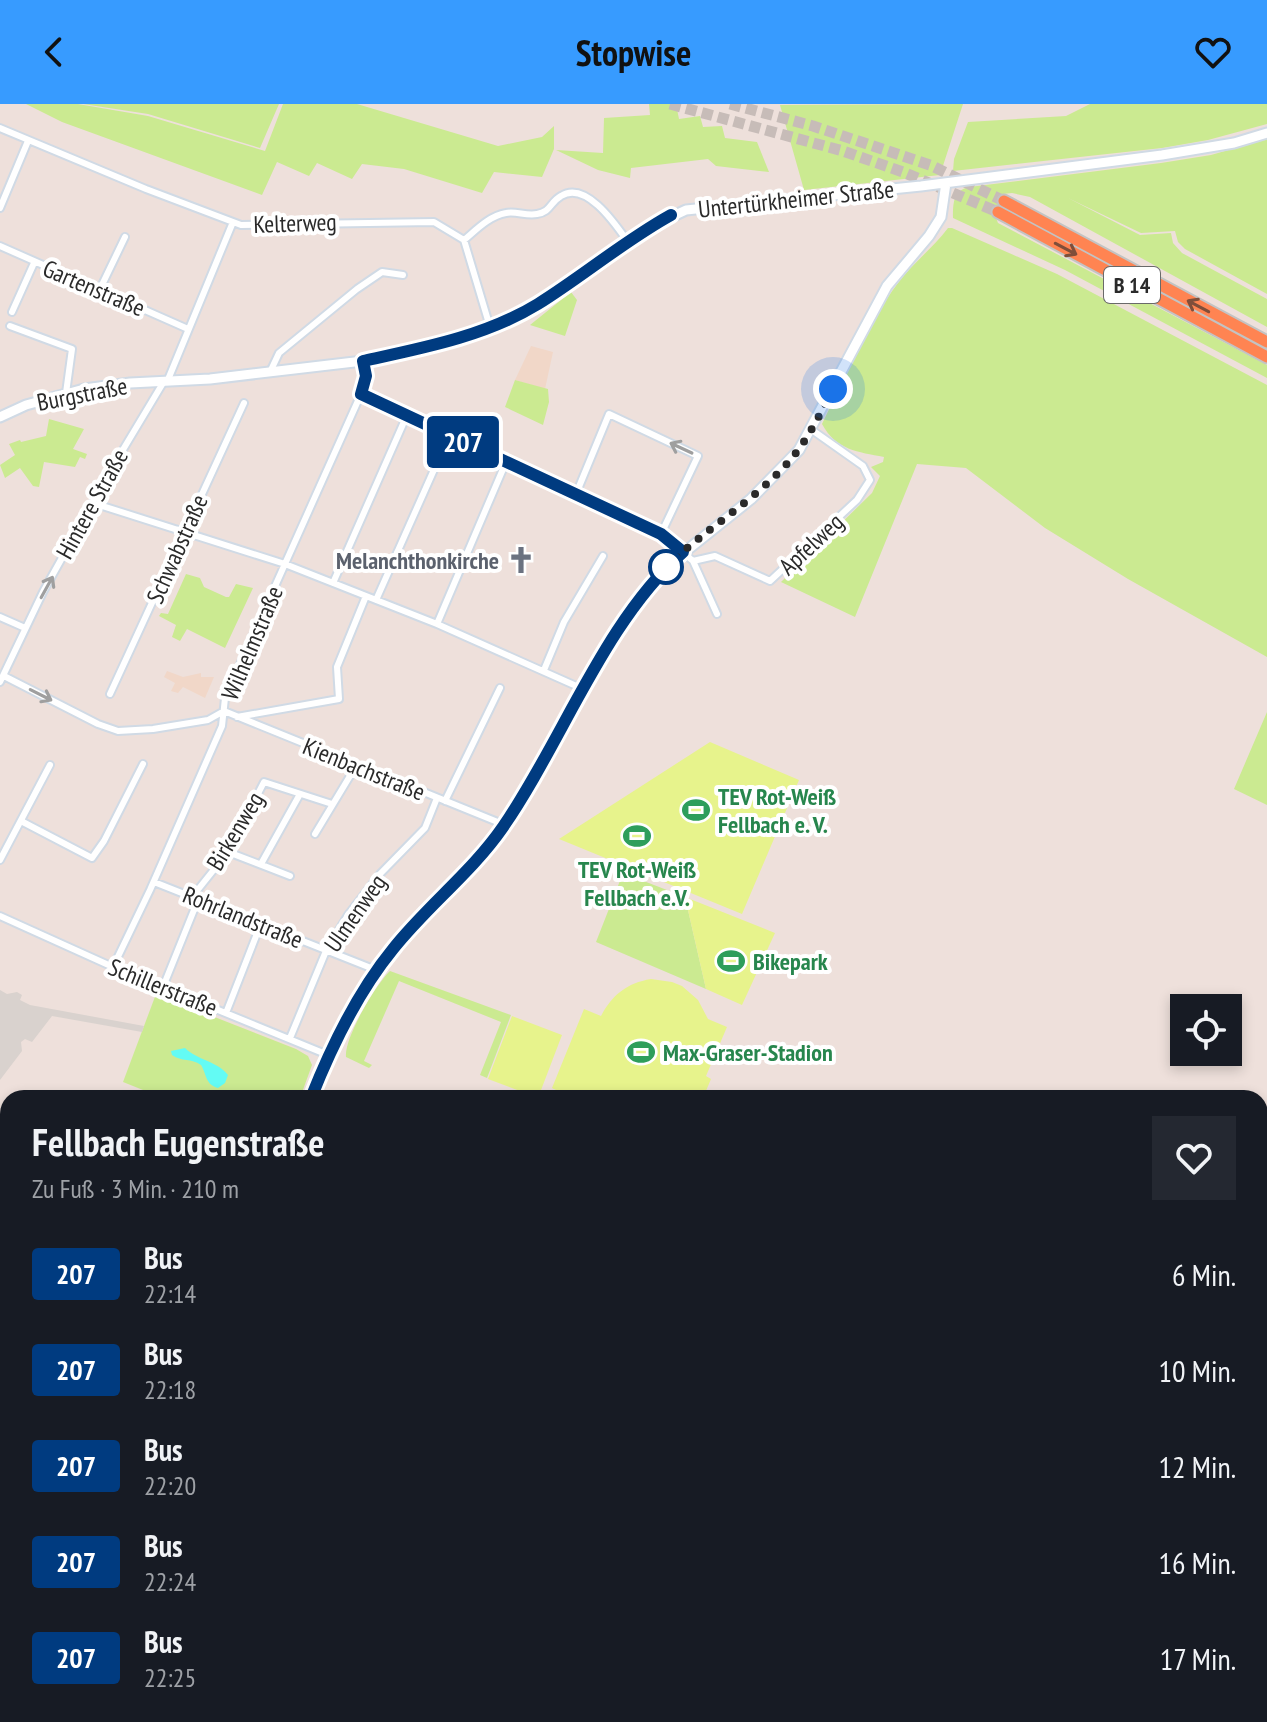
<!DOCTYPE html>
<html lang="de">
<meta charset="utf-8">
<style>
:root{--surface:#171b24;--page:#242831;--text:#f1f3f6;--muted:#9ea1a6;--accent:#379bff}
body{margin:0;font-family:"PT Sans Narrow",sans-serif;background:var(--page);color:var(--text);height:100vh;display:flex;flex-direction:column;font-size:30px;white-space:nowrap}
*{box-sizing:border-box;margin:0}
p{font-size:26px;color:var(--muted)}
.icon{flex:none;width:44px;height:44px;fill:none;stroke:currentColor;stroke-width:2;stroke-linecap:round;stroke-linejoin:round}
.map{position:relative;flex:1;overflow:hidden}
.details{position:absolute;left:0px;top:986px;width:1268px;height:632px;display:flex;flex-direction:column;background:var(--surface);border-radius:24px 24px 0 0;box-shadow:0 4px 12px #0003}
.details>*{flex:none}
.badge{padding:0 16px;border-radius:6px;font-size:28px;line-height:52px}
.buttons{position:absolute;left:1170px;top:890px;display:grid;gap:16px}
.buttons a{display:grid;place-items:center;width:72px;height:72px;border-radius:0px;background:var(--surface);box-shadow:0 4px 12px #0003;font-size:40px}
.you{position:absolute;width:40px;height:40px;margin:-20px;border:6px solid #fff;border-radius:50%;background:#1a73e8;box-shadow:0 0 0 12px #1a73e833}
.map>.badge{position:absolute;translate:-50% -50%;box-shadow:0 0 0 4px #fff}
.round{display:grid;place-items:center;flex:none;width:84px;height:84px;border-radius:0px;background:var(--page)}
.overview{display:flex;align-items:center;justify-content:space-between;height:136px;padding:0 32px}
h1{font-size:38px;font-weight:800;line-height:60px}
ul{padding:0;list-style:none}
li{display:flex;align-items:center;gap:24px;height:96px;padding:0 32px}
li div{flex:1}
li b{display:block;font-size:30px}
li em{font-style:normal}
li .badge{min-width:88px;font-weight:700;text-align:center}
header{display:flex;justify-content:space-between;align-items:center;height:104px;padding:0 32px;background:var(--accent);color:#111;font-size:36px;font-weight:800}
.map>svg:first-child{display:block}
.education{fill:#f1d7c8}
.green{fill:#cbea91}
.pitch{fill:#e7f38c}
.plaza{fill:#d9d2ce}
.water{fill:#63fbf4}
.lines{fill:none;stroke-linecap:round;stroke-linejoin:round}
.trunk-tunnel{stroke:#c7bcb8;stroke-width:11;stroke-dasharray:11 5.5;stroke-linecap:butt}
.minor-casing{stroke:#d0dae5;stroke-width:10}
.tertiary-casing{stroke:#d0dae5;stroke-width:12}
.secondary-casing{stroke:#d0dae5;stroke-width:13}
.trunk-casing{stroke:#c3c3c3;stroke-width:15}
.minor{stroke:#fff;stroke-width:6}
.tertiary{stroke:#fff;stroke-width:8}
.secondary{stroke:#fff;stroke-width:9}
.trunk{stroke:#ff8452;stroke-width:11}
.tram{stroke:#9da9b7;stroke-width:2}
.oneway{stroke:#7f4e3a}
.oneway2{stroke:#9f9f9f}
.line-casing{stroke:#fff;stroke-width:18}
.line{stroke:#003b80;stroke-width:12}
.walk{stroke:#2a2a2a;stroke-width:8;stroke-dasharray:0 14.4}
.stop-dot{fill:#fff;stroke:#003b80;stroke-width:4}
.labels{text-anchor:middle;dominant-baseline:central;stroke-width:8;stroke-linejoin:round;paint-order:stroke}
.shield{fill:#fff;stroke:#6a6a6a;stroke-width:2}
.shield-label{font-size:22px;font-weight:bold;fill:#2a2a2a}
.street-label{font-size:24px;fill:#2a2a2a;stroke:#fff}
.worship-label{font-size:24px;font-weight:bold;fill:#5b616d;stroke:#fff;text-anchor:end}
.leisure-label{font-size:24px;font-weight:bold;fill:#27864d;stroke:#fff;text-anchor:start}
</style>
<header><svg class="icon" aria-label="back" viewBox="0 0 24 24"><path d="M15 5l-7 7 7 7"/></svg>Stopwise<svg class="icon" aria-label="heart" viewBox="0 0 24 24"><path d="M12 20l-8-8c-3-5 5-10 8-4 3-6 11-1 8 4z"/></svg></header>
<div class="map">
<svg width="1267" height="1618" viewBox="0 0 1267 1618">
<rect width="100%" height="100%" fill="#eee0db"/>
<path class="education" d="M531,242L553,248L545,285L515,276Z
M167,567L183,573L201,569V573H214L205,594L183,583L178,589L171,587L175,579L164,573Z"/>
<path class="green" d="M26,0H78L148,12L265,47L283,0H357L498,42L542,33L554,22V45L542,73L494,68L482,89L404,65L362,60L352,75L317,59L309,72L277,58L262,91L62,18Z
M83,0H279L260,44L148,10Z
M649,0H676L679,15L700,12L703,23L722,22L725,34L757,38L769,68L716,62L708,55L631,64L630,74L598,66L556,46L603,49L604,14L650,11Z
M963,0L940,71L804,86L780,1Z
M1090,0H1267V20L1208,36L1162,44L953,67L954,55L968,18L1066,12Z
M1267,35V190L1185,145L1178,138L1175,127L1141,129L1068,94L1140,131L1171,129L1173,139L1182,149L1267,195V223L1030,93L1012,89L1003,90L994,109L998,119L1267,261V274L1065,166L953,114C953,99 953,87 969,83L1161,59L1211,51Z
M948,124H952L1057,170L1267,281V553L1128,475L1045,424L966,364L917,360L855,513L781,478L872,389L880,372L871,363L883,358L884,353C858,348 836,346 822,320C845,273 866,221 898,179C913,159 933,144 948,124Z
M571,188L577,196L565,232L530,221Z
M515,276L548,285L549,298L543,321L505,303Z
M49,315L84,325L73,345L87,350L85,355L80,353L75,363L44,358L39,383L33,382L20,364L5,374L0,361L15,351L9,340L20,336L21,338L46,332Z
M186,470L200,474L204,483L226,493H229L236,480L253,484L225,544L187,525L180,537L172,533L176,521L159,512L161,509L168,510Z
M1267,608V701L1234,685Z
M623,769L685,793L706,885L596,838Z
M390,867L511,911L487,974L480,971L501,918L399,877L364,957L372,961L369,964L346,953C344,934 376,880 390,867Z
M156,890L296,945L308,952L312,961L300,994H163L123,978Z"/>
<path class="pitch" d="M710,638L799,676L742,810L559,735Z
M685,793L775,829L742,901L706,885Z
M651,875L672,878L682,882L698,896L708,915L727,923L706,972L711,975L703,994H556L558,987L552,984L584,905L601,912C612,891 627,879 651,875Z
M512,912L562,931L538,994L488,975Z"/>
<path class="plaza" d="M0,886L7,890L17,888L22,891L20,896L30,901L144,922L142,928L52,912L32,938L25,935L21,938L22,947L0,976Z"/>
<path class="water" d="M185,944C197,956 217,957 228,971L225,979L218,984C205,980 207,971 201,961C191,954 182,958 172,951L171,947Z"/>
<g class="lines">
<path class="trunk-tunnel" d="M670,0L843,47L903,68L998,108
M730,0L813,22L930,61L1004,97"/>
<g class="minor-casing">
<path id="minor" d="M0,24L146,85L241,121L434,118L464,136L490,223
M0,104L28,37
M464,136C476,126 489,112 506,109C516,107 526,112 537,110C551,108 550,98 561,92C586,76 616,121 628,138
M0,142L188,225
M100,185L125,133
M12,208L34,159
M10,222L72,245L66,289
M271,266L279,249L357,185L382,168L403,171
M167,278L233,118
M361,290L661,430L693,457L715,452L770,477L857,396L870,376L863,362L812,326
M576,390L609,310L698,352L661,430
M93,399L285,460L437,520L583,585
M693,457L717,510
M333,479L407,311
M376,496L449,332
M0,513L25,524
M437,520L506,358
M544,566L564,518L603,452
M4,572L98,620L118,627L153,625L208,616L224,607L505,721
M0,578L43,488L115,359L163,279
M110,590L244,299
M237,613L339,595L337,563L366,492
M445,697L500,584
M21,717L92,754L104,737L143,660
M315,730L356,662
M228,748L290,772
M0,756L50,661
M261,760L300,690
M154,778L376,866
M192,793L228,748L264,678L332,700
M0,812L113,863L328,951
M113,863L150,786L222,622L225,594L361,290L366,272L363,257
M163,883L198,796
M226,909L260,822
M290,934L326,847L348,811L380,770L425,724L437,694
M0,1191L8,1172
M0,1381L8,1383
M1260,1466L1267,1468
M0,1509L8,1511
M1260,1608L1267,1610
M1197,1618L1201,1610"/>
</g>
<g class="tertiary-casing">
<path id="tertiary" d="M0,1075L8,1078"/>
</g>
<g class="secondary-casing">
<path id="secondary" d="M0,313L26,301L84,285L130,279L210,275L363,257L476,228L500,220L537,201L652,122L686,106L921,82L1162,51L1234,39L1267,29
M311,994L350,909L376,866L413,822L493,738L515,706L583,585L642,490L666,463L751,395L799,346L887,182L929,132L941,113L946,79
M0,1593L8,1580"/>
</g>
<g class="trunk-casing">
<path id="trunk" d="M1004,97L1267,238
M998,108L1267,253"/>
</g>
<use href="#minor" class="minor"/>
<use href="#tertiary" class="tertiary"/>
<use href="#secondary" class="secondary"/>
<use href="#trunk" class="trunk"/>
<path class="tram" d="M0,1065L8,1068
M11,1618L13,1610"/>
</g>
<defs><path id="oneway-shaft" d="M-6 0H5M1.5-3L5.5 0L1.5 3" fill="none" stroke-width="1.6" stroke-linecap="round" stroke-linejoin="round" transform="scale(2)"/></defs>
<g class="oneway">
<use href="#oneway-shaft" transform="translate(1066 145) rotate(28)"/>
<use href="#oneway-shaft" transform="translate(1198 202) rotate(-152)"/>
</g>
<g class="oneway2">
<use href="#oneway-shaft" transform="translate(681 344) rotate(-155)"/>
<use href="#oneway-shaft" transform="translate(47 483) rotate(-61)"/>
<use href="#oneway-shaft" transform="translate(41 591) rotate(27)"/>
</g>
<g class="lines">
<g class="line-casing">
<path id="line" d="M311,994C332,941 357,889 393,845C427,802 472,768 503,723C563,636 604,518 683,448L661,430L361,290L366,272L363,257C423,244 486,232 538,200C583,172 624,137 671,111"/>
</g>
<use href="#line" class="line"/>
<path class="walk" d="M666,463C703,427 748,401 784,363C806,340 819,312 833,285"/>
</g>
<defs>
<g id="church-bare" transform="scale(2.16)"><path d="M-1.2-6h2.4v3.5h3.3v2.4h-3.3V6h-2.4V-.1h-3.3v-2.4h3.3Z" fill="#6b7280" stroke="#fff" stroke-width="2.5" paint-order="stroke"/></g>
<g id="stadium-bare" transform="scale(2.16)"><path d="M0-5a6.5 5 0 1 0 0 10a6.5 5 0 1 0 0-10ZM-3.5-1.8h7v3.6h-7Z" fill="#2e9e5b" stroke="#fff" stroke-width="2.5" paint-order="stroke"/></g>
</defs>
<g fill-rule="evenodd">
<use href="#church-bare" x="521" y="456"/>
<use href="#stadium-bare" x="696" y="706"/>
<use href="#stadium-bare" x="637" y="732"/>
<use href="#stadium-bare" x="731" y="857"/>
<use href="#stadium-bare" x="641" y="948"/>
</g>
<circle class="stop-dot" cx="666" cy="463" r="16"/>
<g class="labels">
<rect class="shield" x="1104" y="163" width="56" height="36" rx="6"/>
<g class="shield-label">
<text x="1132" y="181">B 14</text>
</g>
<g class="street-label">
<text transform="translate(796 95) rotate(-6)">Untertürkheimer Straße</text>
<text transform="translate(295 119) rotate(-2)">Kelterweg</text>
<text transform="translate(94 184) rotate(23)">Gartenstraße</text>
<text transform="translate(82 290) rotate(-11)">Burgstraße</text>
<text transform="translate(92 400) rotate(-61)">Hintere Straße</text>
<text transform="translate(811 440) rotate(-43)">Apfelweg</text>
<text transform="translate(177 445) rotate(-66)">Schwabstraße</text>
<text transform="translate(252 539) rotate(-67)">Wilhelmstraße</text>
<text transform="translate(364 665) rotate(22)">Kienbachstraße</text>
<text transform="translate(235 727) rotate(-59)">Birkenweg</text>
<text transform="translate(355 809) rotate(-55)">Ulmenweg</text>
<text transform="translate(243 813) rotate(22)">Rohrlandstraße</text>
<text transform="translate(163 883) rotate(22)">Schillerstraße</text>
</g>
<g class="worship-label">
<text x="499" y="456">Melanchthonkirche</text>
</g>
<g class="leisure-label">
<text x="718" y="692">TEV Rot-Weiß<tspan x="718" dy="28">Fellbach e. V.</tspan></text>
<text x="637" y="765" text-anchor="middle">TEV Rot-Weiß<tspan x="637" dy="28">Fellbach e.V.</tspan></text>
<text x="753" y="857">Bikepark</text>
<text x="663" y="948">Max-Graser-Stadion</text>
</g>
</g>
</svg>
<div class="buttons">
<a><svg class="icon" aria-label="locate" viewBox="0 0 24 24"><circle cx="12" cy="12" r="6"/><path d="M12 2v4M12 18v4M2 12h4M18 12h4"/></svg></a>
</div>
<div class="you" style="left:833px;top:285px"></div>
<b class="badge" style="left:463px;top:338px;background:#003b80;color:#fff">207</b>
<section class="details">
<div class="overview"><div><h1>Fellbach Eugenstraße</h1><p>Zu Fuß · 3 Min. · 210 m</p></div><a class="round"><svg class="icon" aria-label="heart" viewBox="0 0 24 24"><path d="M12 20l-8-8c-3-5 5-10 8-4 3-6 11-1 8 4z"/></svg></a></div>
<ul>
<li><span class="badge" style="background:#003b80;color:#fff">207</span><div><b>Bus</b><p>22:14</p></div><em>6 Min.</em></li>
<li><span class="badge" style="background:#003b80;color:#fff">207</span><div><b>Bus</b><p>22:18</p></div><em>10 Min.</em></li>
<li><span class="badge" style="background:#003b80;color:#fff">207</span><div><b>Bus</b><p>22:20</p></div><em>12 Min.</em></li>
<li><span class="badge" style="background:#003b80;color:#fff">207</span><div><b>Bus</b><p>22:24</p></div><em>16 Min.</em></li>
<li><span class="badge" style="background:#003b80;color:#fff">207</span><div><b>Bus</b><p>22:25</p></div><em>17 Min.</em></li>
</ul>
</section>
</div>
